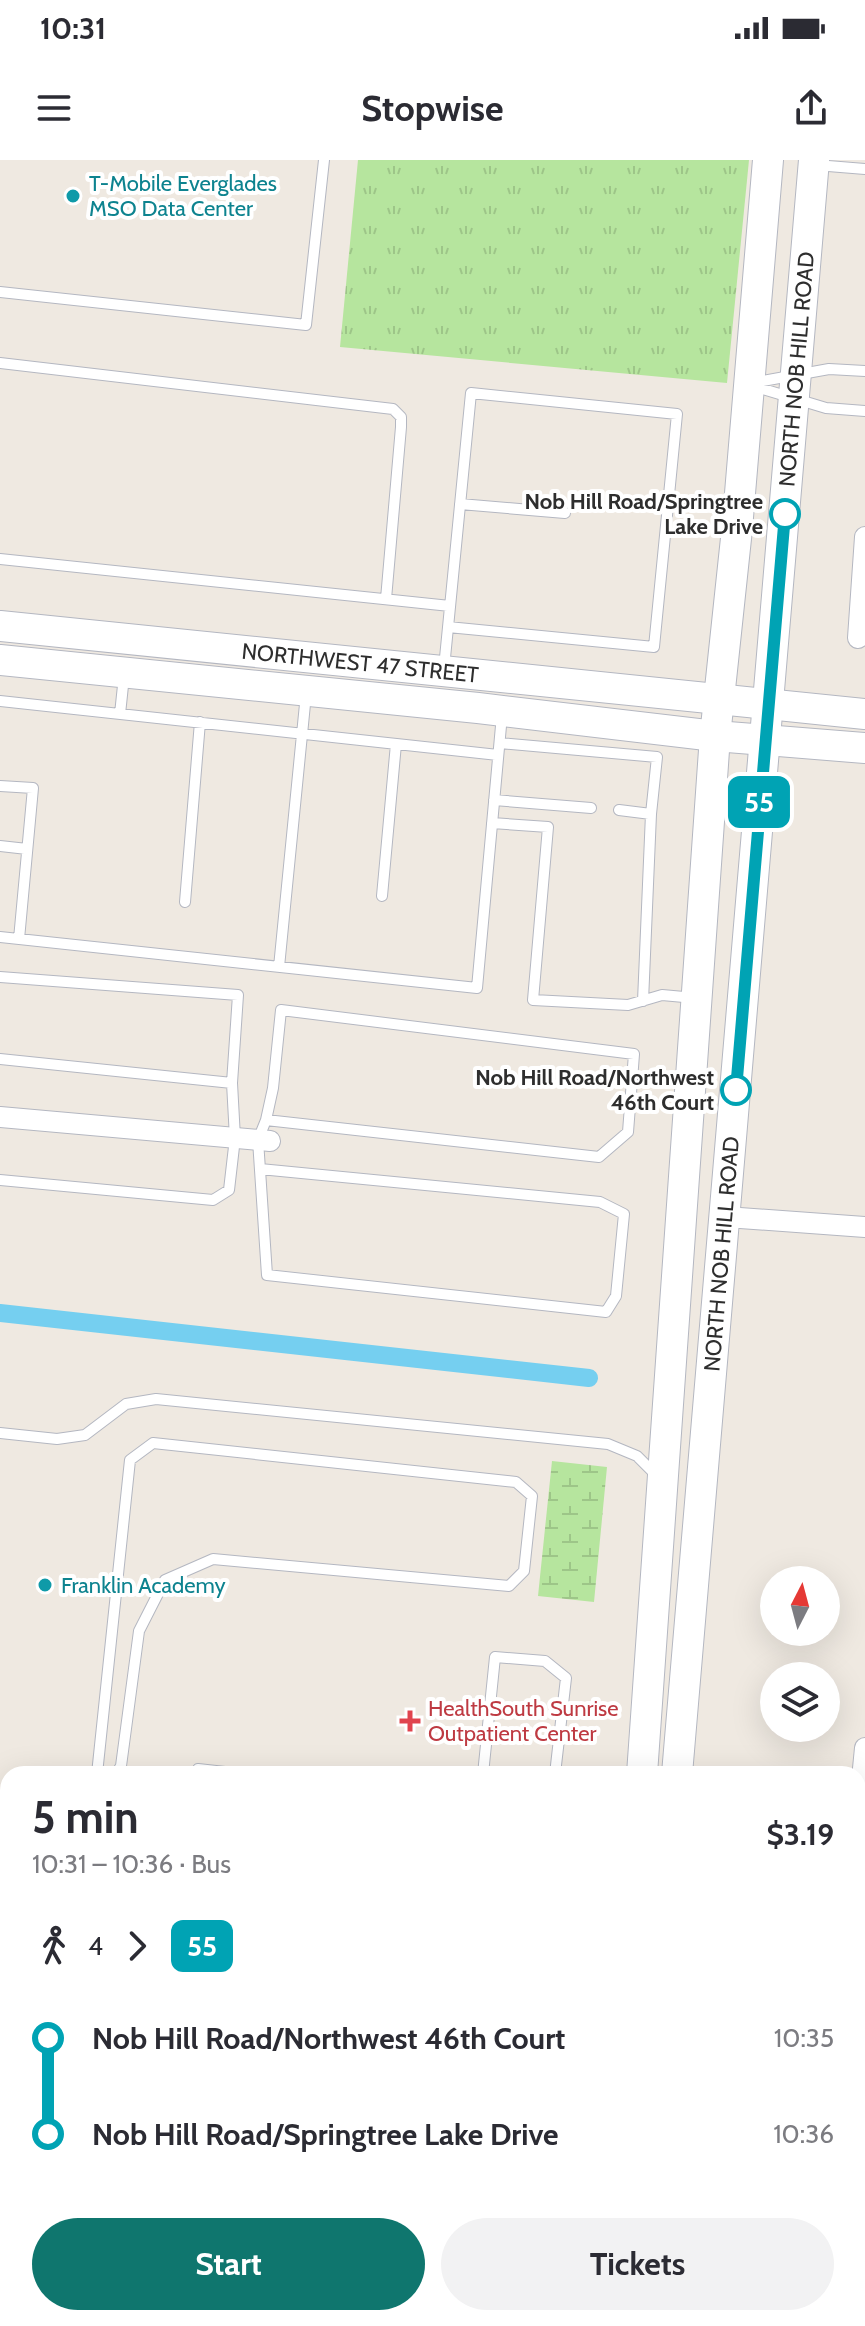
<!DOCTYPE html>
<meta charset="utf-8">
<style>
:root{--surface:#fff;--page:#f2f2f3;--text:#2b2b33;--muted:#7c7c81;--accent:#0f766e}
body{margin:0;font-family:Cabin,sans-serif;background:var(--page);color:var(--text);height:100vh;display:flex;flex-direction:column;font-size:30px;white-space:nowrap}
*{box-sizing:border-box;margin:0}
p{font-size:26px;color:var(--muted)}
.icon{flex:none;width:44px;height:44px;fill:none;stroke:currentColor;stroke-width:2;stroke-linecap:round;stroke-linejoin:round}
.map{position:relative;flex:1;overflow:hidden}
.details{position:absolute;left:0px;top:1606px;width:866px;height:560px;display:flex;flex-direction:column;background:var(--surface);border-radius:24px 24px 0 0;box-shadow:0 8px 32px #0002}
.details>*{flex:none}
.badge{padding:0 16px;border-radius:12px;font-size:28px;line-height:52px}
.needle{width:52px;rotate:6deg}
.buttons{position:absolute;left:760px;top:1406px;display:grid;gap:16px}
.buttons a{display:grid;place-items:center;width:80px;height:80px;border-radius:50%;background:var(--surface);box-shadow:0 8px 32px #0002;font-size:40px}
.map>.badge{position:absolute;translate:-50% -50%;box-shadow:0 0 0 4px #fff}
.legs{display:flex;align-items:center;gap:12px;height:88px;padding:0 32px;font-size:26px}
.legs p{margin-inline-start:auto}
.headline{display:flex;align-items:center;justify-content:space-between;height:136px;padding:0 32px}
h1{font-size:44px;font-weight:800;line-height:60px}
.action{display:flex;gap:16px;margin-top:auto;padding:16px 32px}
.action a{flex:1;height:92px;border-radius:48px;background:var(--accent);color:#fff;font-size:32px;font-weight:800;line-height:92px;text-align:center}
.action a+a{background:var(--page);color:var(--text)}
ul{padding:0 32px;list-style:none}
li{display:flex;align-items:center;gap:28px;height:96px;font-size:30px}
li i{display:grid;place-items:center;width:12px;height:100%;margin:0 10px;background:currentColor}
li i::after{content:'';width:20px;height:20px;margin:-10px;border:6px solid;border-radius:50%;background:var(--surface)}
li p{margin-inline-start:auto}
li:first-child i{background:linear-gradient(#0000 50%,currentColor 0)}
li:last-child i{background:linear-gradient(currentColor 50%,#0000 0)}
.status{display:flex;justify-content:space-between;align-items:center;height:56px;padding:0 40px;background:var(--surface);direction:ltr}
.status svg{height:22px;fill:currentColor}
header{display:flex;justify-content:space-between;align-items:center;height:104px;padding:0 32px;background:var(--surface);font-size:36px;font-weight:800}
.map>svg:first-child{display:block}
.grass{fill:url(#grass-tufts)}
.wetland{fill:url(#wetland-marsh)}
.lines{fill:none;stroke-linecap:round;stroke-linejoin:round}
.canal{stroke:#75cff0;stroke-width:18}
.lane-casing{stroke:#b4b7c1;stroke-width:12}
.street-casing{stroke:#b4b7c1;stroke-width:22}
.secondary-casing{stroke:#b4b7c1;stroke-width:32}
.lane{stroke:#fff;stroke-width:10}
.street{stroke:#fff;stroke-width:20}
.secondary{stroke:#fff;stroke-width:30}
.line-1-casing{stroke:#fff;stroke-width:18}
.line-1{stroke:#00a3b4;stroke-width:12}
.culture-dot{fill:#0f9aa8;stroke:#fff;stroke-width:3}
.stop-1-dot{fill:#fff;stroke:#00a3b4;stroke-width:4}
.health-dot{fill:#e0444e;stroke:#fff;stroke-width:3}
.labels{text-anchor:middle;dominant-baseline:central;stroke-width:8;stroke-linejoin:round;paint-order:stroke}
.culture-label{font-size:22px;fill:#0d838f;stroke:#fff;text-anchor:start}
.street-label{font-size:22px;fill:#2e2e2e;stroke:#fff}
.stop-label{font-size:22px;font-weight:bold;fill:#2e2e2e;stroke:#fff;text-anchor:end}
.health-label{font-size:22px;fill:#be3a42;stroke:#fff;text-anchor:start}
</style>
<div class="status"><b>10:31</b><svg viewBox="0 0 49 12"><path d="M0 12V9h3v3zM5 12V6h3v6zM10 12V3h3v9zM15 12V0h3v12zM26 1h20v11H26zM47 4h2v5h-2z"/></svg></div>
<header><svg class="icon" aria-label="menu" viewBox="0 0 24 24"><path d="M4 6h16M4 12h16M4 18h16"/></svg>Stopwise<svg class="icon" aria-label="share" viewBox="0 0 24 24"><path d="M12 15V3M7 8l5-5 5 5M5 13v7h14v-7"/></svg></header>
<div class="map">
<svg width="865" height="2166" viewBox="0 0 865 2166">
<defs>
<pattern id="grass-tufts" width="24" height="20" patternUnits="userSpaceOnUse" patternTransform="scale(2)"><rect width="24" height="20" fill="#b6e59e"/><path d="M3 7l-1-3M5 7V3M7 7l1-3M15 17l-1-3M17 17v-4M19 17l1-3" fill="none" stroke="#9dc588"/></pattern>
<pattern id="wetland-marsh" width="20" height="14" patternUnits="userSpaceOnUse" patternTransform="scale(2)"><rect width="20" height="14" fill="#b6e59e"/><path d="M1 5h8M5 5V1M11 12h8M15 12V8" fill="none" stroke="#9dc588"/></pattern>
</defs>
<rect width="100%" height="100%" fill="#efe9e1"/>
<path class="grass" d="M358,0H749L727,223L340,187Z"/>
<path class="wetland" d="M552,1301L607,1307L594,1442L538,1436Z"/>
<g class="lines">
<path class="canal" d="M0,1153L589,1218"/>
<g class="lane-casing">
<path id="lane" d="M816,5L865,9
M0,132L306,165L324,0
M0,203L393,249L401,257V267L386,439
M752,223L829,209L865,211
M753,226L826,248L865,251
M460,344L565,353
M0,399L450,446
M444,508L471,233L677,254L654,487L448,467
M0,541L498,595
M120,554L124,516
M500,583L657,597L651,654L643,841
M0,626L33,628L19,779
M494,640L591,648
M619,650L651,654
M492,663L548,667L533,840L628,845L662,835L695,838
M0,686L27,689
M382,736L396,584
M185,742L200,562
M0,777L477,828L502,555
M279,807L306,534
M0,817L238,835L232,923L235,978L229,1030L213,1040L0,1020
M0,899L232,923
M260,1009L600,1042L624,1054L616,1136L606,1152L267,1115L258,980L266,960L273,928L281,850L634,894L628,972L599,997L266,960
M0,1273L57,1279L85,1275L126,1244L156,1239L608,1284L637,1296L658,1317
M97,1614L130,1300L153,1283L516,1322L532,1336L524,1411L509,1426L213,1399L165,1420L139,1471L121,1606L116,1614
M196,1614L198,1609L243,1614
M483,1614L495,1497L545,1501L566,1518L555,1614
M0,1661L8,1662
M111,2166L112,2158
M167,2166V2158
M499,2166L500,2158"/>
</g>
<g class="street-casing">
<path id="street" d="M858,478L865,377
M0,957L270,981
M726,1057L865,1067
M865,1588L861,1629L865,1638
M858,2130L865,2131"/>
</g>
<g class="secondary-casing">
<g id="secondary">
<path id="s1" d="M0,466L865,554"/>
<path d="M0,500L478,548L715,576L865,588"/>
<path d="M642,1614L715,576L737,369L768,0"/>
<path id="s2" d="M677,1614L814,0"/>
<path d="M0,1736L8,1737"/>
<path d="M0,1768L8,1769"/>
<path d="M858,1824L865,1825"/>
<path d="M858,1856L865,1857"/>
<path d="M607,2158L608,2166"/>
<path d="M641,2166L642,2158"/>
</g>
</g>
<use href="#lane" class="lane"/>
<use href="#street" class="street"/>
<use href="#secondary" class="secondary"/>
</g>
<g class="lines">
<g class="line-1-casing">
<path id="line-1" d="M736,930L785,354"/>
</g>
<use href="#line-1" class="line-1"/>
</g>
<g class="culture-dot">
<circle cx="73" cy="36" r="8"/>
<circle cx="45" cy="1425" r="8"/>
</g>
<g class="stop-1-dot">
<circle cx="785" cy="354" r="14"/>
<circle cx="736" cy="930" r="14"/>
</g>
<path class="health-dot" d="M406 1549h8v8h8v8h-8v8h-8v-8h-8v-8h8z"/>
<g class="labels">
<g class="culture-label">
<text x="89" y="23">T-Mobile Everglades<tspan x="89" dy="25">MSO Data Center</tspan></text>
<text x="61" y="1425">Franklin Academy</text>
</g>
<g class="street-label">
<text stroke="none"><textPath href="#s2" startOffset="1410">NORTH NOB HILL ROAD</textPath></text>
<text stroke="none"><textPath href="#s1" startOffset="362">NORTHWEST 47 STREET</textPath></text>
<text stroke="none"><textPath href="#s2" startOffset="522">NORTH NOB HILL ROAD</textPath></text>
</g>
<g class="stop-label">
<text x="763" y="341">Nob Hill Road/Springtree<tspan x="763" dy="25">Lake Drive</tspan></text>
<text x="714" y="917">Nob Hill Road/Northwest<tspan x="714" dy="25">46th Court</tspan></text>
</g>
<g class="health-label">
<text x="428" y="1548">HealthSouth Sunrise<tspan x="428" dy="25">Outpatient Center</tspan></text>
</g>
</g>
</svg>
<div class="buttons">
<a><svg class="needle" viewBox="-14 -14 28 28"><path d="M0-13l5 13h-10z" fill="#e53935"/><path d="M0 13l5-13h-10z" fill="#7c7c81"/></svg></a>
<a><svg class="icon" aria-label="layers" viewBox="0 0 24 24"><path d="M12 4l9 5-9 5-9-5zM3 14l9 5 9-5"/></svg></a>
</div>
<b class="badge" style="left:759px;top:642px;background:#00a3b4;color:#fff">55</b>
<section class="details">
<div class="headline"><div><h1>5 min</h1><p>10:31 – 10:36 · Bus</p></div><b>$3.19</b></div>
<div class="legs"><svg class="icon" aria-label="walk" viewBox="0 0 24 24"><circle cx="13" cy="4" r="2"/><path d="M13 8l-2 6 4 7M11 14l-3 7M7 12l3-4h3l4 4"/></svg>4<svg class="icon" aria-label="forward" viewBox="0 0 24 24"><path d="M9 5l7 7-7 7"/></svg><b class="badge" style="background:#00a3b4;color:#fff">55</b></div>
<ul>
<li><i style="color:#00a3b4"></i><b>Nob Hill Road/Northwest 46th Court</b><p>10:35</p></li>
<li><i style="color:#00a3b4"></i><b>Nob Hill Road/Springtree Lake Drive</b><p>10:36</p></li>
</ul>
<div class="action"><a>Start</a><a>Tickets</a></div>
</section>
</div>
